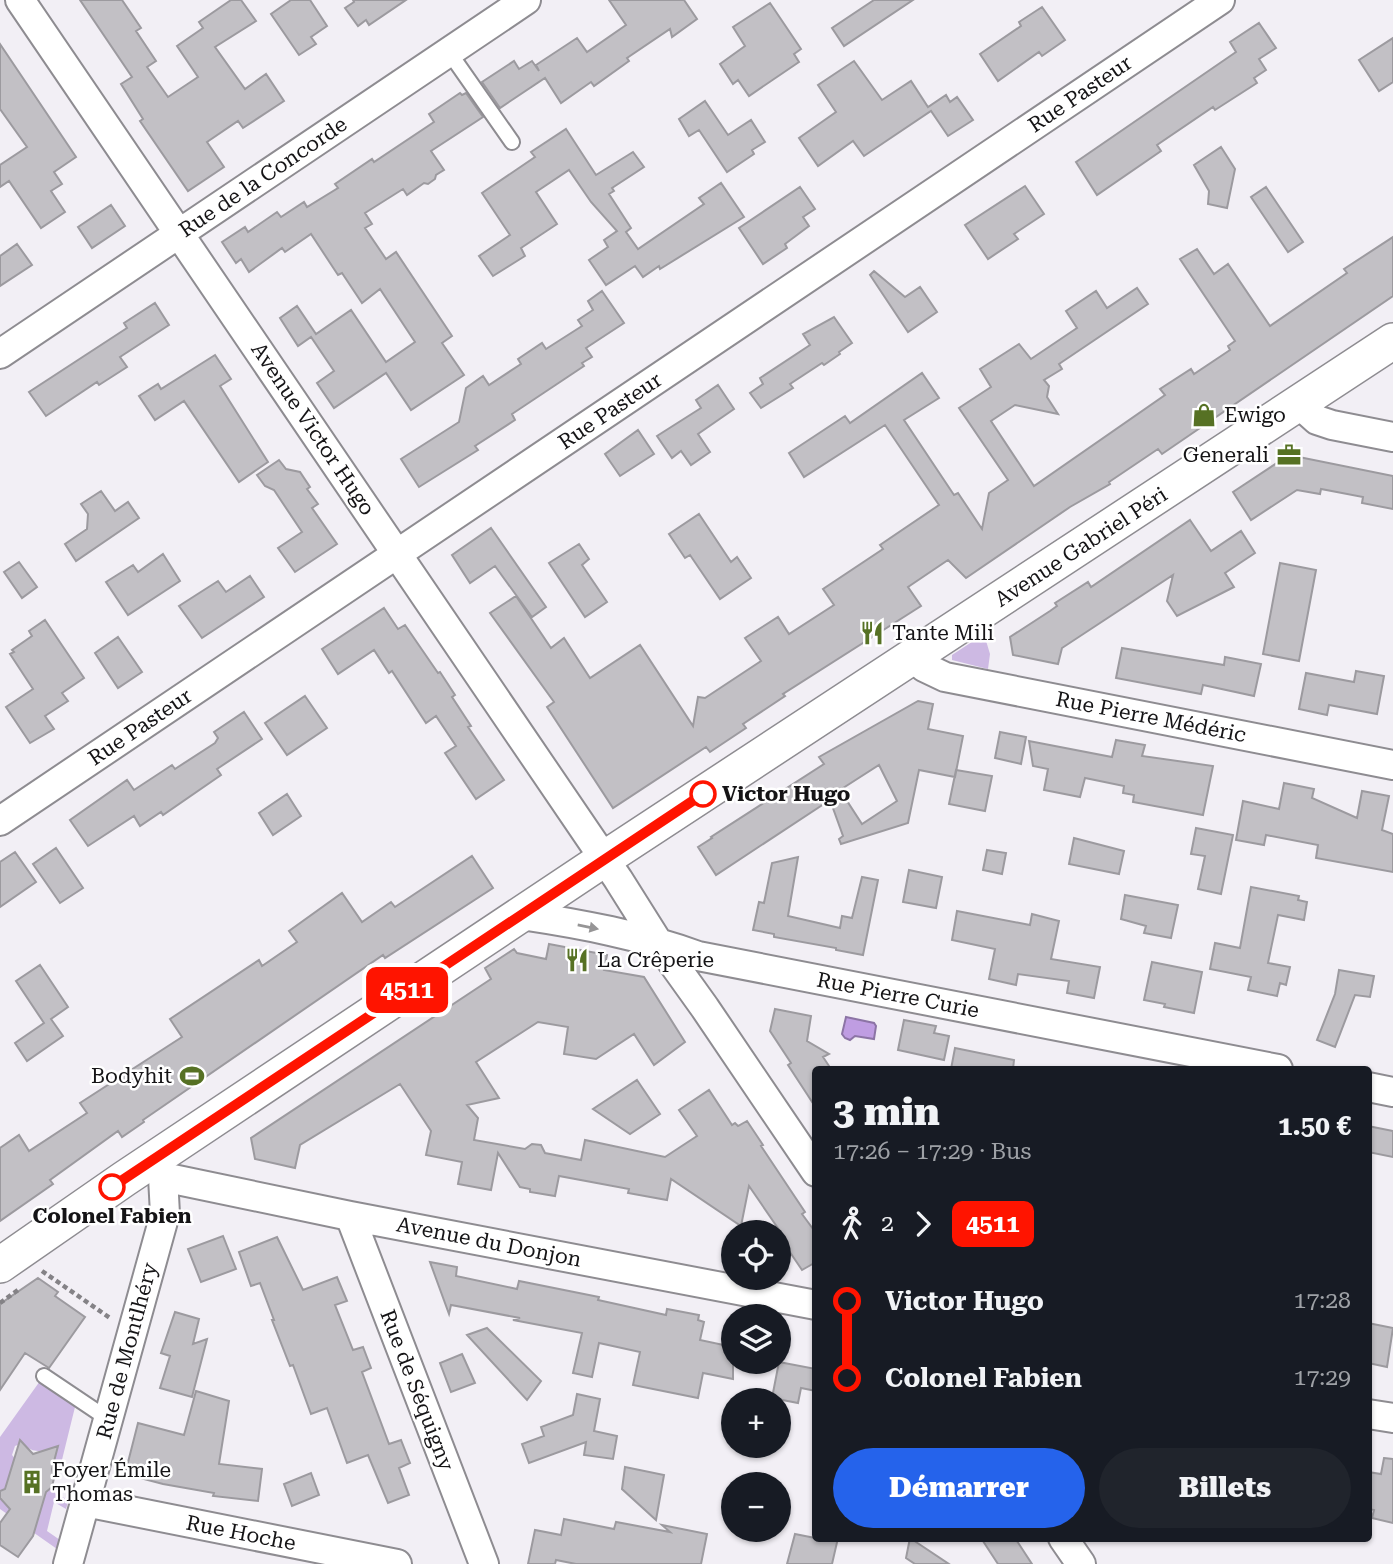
<!DOCTYPE html>
<html lang="fr">
<meta charset="utf-8">
<style>
:root{--surface:#171b24;--page:#20242c;--text:#f1f3f6;--muted:#9ea1a6;--accent:#2563eb}
body{margin:0;font-family:"Roboto Serif",serif;background:var(--page);color:var(--text);height:100vh;display:flex;flex-direction:column;font-size:26px;white-space:nowrap}
*{box-sizing:border-box;margin:0}
p{font-size:23px;color:var(--muted)}
.icon{flex:none;width:38px;height:38px;fill:none;stroke:currentColor;stroke-width:2;stroke-linecap:round;stroke-linejoin:round}
.map{position:relative;flex:1;overflow:hidden}
.side{position:absolute;left:812px;top:1066px;width:560px;height:476px;display:flex;flex-direction:column;background:var(--surface);border-radius:7px;box-shadow:0 2px 5px #0004}
.side>*{flex:none}
.badge{padding:0 14px;border-radius:10px;font-size:24px;line-height:46px}
.tools{position:absolute;left:721px;top:1220px;display:grid;gap:14px}
.tools a{display:grid;place-items:center;width:70px;height:70px;border-radius:50%;background:var(--surface);box-shadow:0 2px 5px #0004;font-size:35px}
.map>.badge{position:absolute;translate:-50% -50%;box-shadow:0 0 0 4px #fff}
.legs{display:flex;align-items:center;gap:10px;height:77px;padding:0 21px;font-size:23px}
.legs p{margin-inline-start:auto}
.headline{display:flex;align-items:center;justify-content:space-between;height:119px;padding:0 21px}
h1{font-size:38px;font-weight:800;line-height:52px}
.primary-button{display:flex;gap:14px;margin-top:auto;padding:14px 21px}
.primary-button a{flex:1;height:80px;border-radius:42px;background:var(--accent);color:#fff;font-size:28px;font-weight:800;line-height:80px;text-align:center}
.primary-button a+a{background:var(--page);color:var(--text)}
ul{padding:0 21px;list-style:none}
li{display:flex;align-items:center;gap:24px;height:77px;font-size:26px}
li i{display:grid;place-items:center;width:10px;height:100%;margin:0 9px;background:currentColor}
li i::after{content:'';width:18px;height:18px;margin:-9px;border:5px solid;border-radius:50%;background:var(--surface)}
li p{margin-inline-start:auto}
li:first-child i{background:linear-gradient(#0000 50%,currentColor 0)}
li:last-child i{background:linear-gradient(currentColor 50%,#0000 0)}
.map>svg:first-child{display:block}
.green{fill:#cdb9e3}
.water{fill:#bf9de2;stroke:#8c74a5;stroke-width:2}
.building{fill:#c2c0c5;stroke:#9c9a9f;stroke-width:2;fill-rule:evenodd}
.lines{fill:none;stroke-linecap:round;stroke-linejoin:round}
.service-casing{stroke:#8e8c91;stroke-width:18}
.minor-casing{stroke:#8e8c91;stroke-width:32}
.tertiary-casing{stroke:#8e8c91;stroke-width:38}
.path{stroke:#848286;stroke-width:4.5;stroke-dasharray:5 3.5;stroke-linecap:butt}
.service{stroke:#fff;stroke-width:14}
.minor{stroke:#fff;stroke-width:28}
.tertiary{stroke:#fff;stroke-width:35}
.oneway{fill:#969596}
.line-1-casing{stroke:#fff;stroke-width:16}
.line-1{stroke:#ff1400;stroke-width:10}
.stop-1-dot{fill:#fff;stroke:#ff1400;stroke-width:3.5}
.labels{text-anchor:middle;dominant-baseline:central;stroke-width:5;stroke-linejoin:round;paint-order:stroke}
.street-label{font-size:21px;fill:#151416;stroke:#fff}
.poi-label{font-size:21px;fill:#151416;stroke:#fff;text-anchor:start}
.stop-label{font-size:21px;font-weight:bold;fill:#151416;stroke:#fff;text-anchor:start}
</style>
<div class="map">
<svg width="1393" height="1564" viewBox="0 0 1393 1564">
<rect width="100%" height="100%" fill="#f2eff5"/>
<path class="green" d="M984,634L990,654L988,669L952,660V655Z
M40,1381L75,1407L59,1472L54,1478L52,1469L56,1452C41,1447 36,1457 23,1443L15,1446L12,1455L18,1462L39,1514L46,1492L52,1487L57,1496L69,1499L66,1509L54,1502L47,1531L60,1540L57,1549L0,1509V1437Z"/>
<path class="water" d="M846,1017L874,1023L876,1026L874,1039L855,1036L850,1040L845,1038L842,1034Z"/>
<path class="building" d="M80,0H122L141,28L136,31L156,61L147,67L168,97L198,77L177,46L203,28L199,22L231,0H241L256,21L215,47L245,89L266,74L284,101L243,128L238,121L207,142L224,167L188,191L140,121L143,119L121,84L132,77Z
M291,0H310L327,26L311,37L316,44L299,55L271,14Z
M353,0H406L369,25L366,20L358,26L345,8L354,2Z
M609,0H684L697,19L672,37L670,29L627,58L629,61L594,86L591,82L561,103L545,78L500,108L482,82L514,61L519,69L532,61L539,71L536,65L577,38L587,52L626,25Z
M874,0H913L844,46L832,28Z
M770,3L801,49L794,54L799,62L749,96L738,80L733,84L720,64L745,46L733,27Z
M1042,7L1065,40L1042,56L1039,52L998,81L980,54L1021,26L1019,22Z
M1259,23L1276,48L1259,59L1266,70L1254,78L1257,83L1215,110L1213,107L1157,145L1161,151L1097,195L1076,162L1236,52L1230,42Z
M1393,38V82L1379,91L1359,60Z
M0,44L76,157L54,172L62,184L51,191L65,212L41,228L9,181L0,187V165L27,147L0,109Z
M854,61L882,100L911,81L928,107L946,95L950,102L957,97L973,120L948,136L931,111L864,156L853,141L818,166L799,138L836,112L818,85Z
M460,93L462,95L466,93L483,117L431,151L444,170L436,175L435,179L428,184L424,183L407,195L403,189L365,213L372,224L365,228L386,259L396,252L452,336L442,343L464,375L411,410L386,373L334,408L317,383L334,371L311,337L298,346L280,318L297,306L316,334L351,310L386,362L415,342L380,289L362,303L342,273L338,275L311,234L285,252L282,248L249,272L241,259L236,263L222,242L245,227L248,232L277,212L281,217L304,202L307,207L338,188L335,184L372,159L374,162L434,122L429,114Z
M705,101L728,135L751,120L765,142L752,150L754,154L727,172L699,130L689,136L679,119Z
M566,129L596,175L633,152L644,167L612,188L614,191L609,194L631,228L626,232L638,249L704,204L699,198L721,183L744,217L660,269L659,266L643,277L635,266L606,285L589,260L608,247L604,240L617,231L591,202L569,170L536,192L557,224L521,248L525,256L493,276L479,256L510,235L482,193L535,157L531,152Z
M1221,147L1235,169L1227,208L1208,204L1209,191L1194,165Z
M1025,186L1044,214L1014,234L1018,239L988,259L965,225Z
M800,187L815,209L803,217L809,226L785,244L787,248L763,264L739,228Z
M1266,187L1303,242L1288,252L1251,197Z
M111,205L125,226L92,248L78,227Z
M1393,237V296L1162,454L1158,449L1109,482L1110,484L1070,507L966,578L948,560L908,587L921,606L783,694L785,696L743,724L746,728L710,752L706,747L613,808L547,707L554,702L490,613L516,596L551,648L564,638L590,678L640,645L693,726L698,697L705,698L761,661L745,638L778,617L789,634L834,605L823,589L883,549L880,545L939,505L885,425L804,477L789,453L845,416L850,423L922,373L939,398L904,420L954,495L958,493L982,529L989,493L1008,480L959,408L991,387L980,369L1019,344L1031,359L1077,328L1066,311L1096,291L1107,308L1137,288L1148,304L1059,364L1062,369L1044,380L1049,386L1047,397L1058,414L1015,405L991,421L1034,486L1165,395L1160,389L1191,369L1194,374L1230,350L1228,346L1235,341L1180,259L1197,249L1214,274L1228,264L1270,326L1347,273L1344,269Z
M17,244L32,265L0,286V256Z
M874,271L905,297L920,287L937,312L908,332L870,275Z
M602,291L624,323L586,348L592,357L582,363L584,366L512,414L515,420L475,446L478,450L419,487L401,459L459,422L466,388L483,376L489,385L521,364L518,359L542,343L546,349L582,326L578,320L593,310L588,301Z
M155,303L169,325L120,357L127,367L99,385L97,382L46,416L29,392L127,328L124,323Z
M834,317L852,343L839,352L840,354L824,365L822,363L790,384L793,388L761,408L750,393L763,384L760,378L810,345L803,334Z
M215,355L231,379L220,386L268,462L239,482L184,401L155,420L139,396L158,384L161,389Z
M718,385L734,409L698,434L710,452L691,465L681,451L672,458L657,436L701,408L696,400Z
M638,430L654,454L620,476L605,454Z
M1289,455L1393,476V509L1362,503L1363,497L1321,489L1320,494L1297,490L1251,520L1233,492Z
M279,460L286,469L300,472L310,487L307,489L318,504L312,508L337,544L295,572L278,548L302,532L274,490L265,486L257,475Z
M101,491L115,511L128,502L139,518L76,561L65,544L87,529L88,514L81,504Z
M699,514L731,562L737,557L751,578L720,599L690,555L685,558L669,534Z
M1190,520L1211,551L1241,531L1255,553L1225,573L1234,587L1177,616L1167,601L1173,575L1062,648L1058,664L1013,655L1010,637L1050,611L1057,606L1055,603L1088,582L1091,587Z
M491,528L546,607L532,617L495,566L470,583L452,555Z
M579,544L589,559L582,565L607,602L585,617L549,563Z
M163,554L180,581L128,615L106,582L133,565L138,572Z
M19,562L37,587L22,598L4,572Z
M1280,563L1316,570L1299,661L1263,654Z
M250,576L264,597L202,638L179,606L218,581L226,592Z
M384,608L398,629L405,625L438,673L440,672L455,695L452,697L471,726L468,727L504,780L476,799L445,753L456,746L436,716L426,723L392,671L389,673L374,650L338,674L322,649Z
M45,620L84,678L62,693L68,701L45,716L54,729L30,743L6,707L33,689L10,654L14,652L12,650L32,636L29,631Z
M118,637L142,672L118,688L95,653Z
M1122,648L1224,665L1225,657L1261,664L1254,696L1203,685L1201,694L1116,678Z
M1356,671L1384,676L1377,714L1329,705L1327,715L1299,709L1306,673L1354,682Z
M305,696L327,728L287,755L265,723Z
M918,701L933,704L928,729L963,736L955,777L919,770L908,823L841,844L839,839L843,836L830,800L716,875L698,847L712,838L711,837L824,764L819,757ZM879,765L897,801L862,824L840,790Z
M244,712L262,739L217,769L221,775L163,815L161,812L140,826L134,816L88,846L70,820L127,780L134,790L172,765L175,769L215,743L218,738L214,732Z
M1000,732L1026,737L1021,764L995,758Z
M1116,740L1145,745L1142,756L1213,766L1203,815L1133,802L1134,795L1123,793L1124,786L1085,778L1080,797L1044,790L1048,769L1033,766L1029,741L1112,757Z
M956,770L992,776L985,811L949,804Z
M1284,783L1314,789L1312,798L1357,818L1362,791L1389,796L1382,830L1393,834V872L1316,858L1318,845L1266,835L1264,845L1236,840L1243,801L1279,809Z
M287,794L301,816L273,835L259,813Z
M1196,828L1233,835L1221,894L1198,889L1205,856L1191,854Z
M1074,838L1124,851L1119,874L1069,864Z
M56,848L83,888L60,903L33,864Z
M987,850L1006,853L1002,874L983,870Z
M15,852L36,882L0,907V862Z
M472,856L493,888L385,958L383,955L143,1120L144,1122L122,1137L118,1131L50,1180L53,1184L0,1221V1148L19,1135L29,1151L87,1113L80,1103L182,1037L170,1019L259,960L262,966L297,942L289,931L342,893L362,922L391,902L395,907Z
M798,857L788,916L840,928L842,916L852,918L862,877L878,880L863,955L836,950V948L774,937V934L753,930L759,902L764,903L772,863Z
M909,870L942,877L936,908L903,902Z
M1251,887L1299,896L1298,900L1307,902L1304,920L1278,915L1268,963L1290,967L1286,985L1280,983L1277,996L1248,990L1251,977L1210,969L1215,943L1240,948Z
M1125,895L1178,905L1171,938L1144,933L1146,926L1121,919Z
M957,911L1030,925L1032,914L1059,921L1051,959L1100,967L1094,998L1067,993L1069,981L1018,974L1016,985L989,979L995,949L952,940Z
M549,944L607,955L604,970L644,977L685,1042L654,1065L634,1034L596,1059L564,1054L568,1027L538,1022L476,1062L499,1098L467,1105L478,1118L474,1140L525,1149L532,1144L541,1145L545,1153L581,1160L585,1140L665,1157L697,1136L679,1110L709,1090L732,1125L735,1123L738,1126L747,1121L763,1145L761,1146L805,1212L802,1214L816,1233V1262L802,1270L781,1239L784,1237L749,1186L741,1226L671,1179L667,1200L628,1193L629,1189L559,1176L555,1196L530,1192V1189L520,1187L498,1153L491,1190L458,1184L462,1162L426,1155L431,1131L400,1084L300,1145L295,1168L255,1159L251,1138L491,979L485,968L514,949L517,953L546,959Z
M1152,962L1202,972L1194,1013L1164,1007L1165,1004L1144,1000Z
M40,965L68,1007L51,1019L63,1036L27,1061L15,1043L44,1023L16,981Z
M1339,970L1374,976L1370,997L1355,995L1335,1047L1317,1040L1335,994Z
M775,1009L811,1016L807,1041L829,1054L823,1057L831,1069H816V1108L788,1065L791,1063L770,1031Z
M904,1020L936,1026L934,1033L949,1036L944,1060L898,1050Z
M955,1048L1014,1060L1013,1069H951Z
M637,1080L660,1114L630,1134L593,1109Z
M1368,1126L1393,1131V1157L1368,1152Z
M223,1236L236,1269L201,1282L188,1249Z
M277,1237L303,1290L337,1277L347,1301L335,1305L353,1350L363,1347L371,1368L362,1372L389,1444L401,1440L410,1463L399,1468L409,1495L388,1503L368,1455L347,1463L327,1408L311,1414L293,1365L290,1366L272,1320H274L260,1283L251,1286L239,1252Z
M430,1262L457,1267L456,1276L517,1289L519,1281L599,1297L598,1300L666,1315L667,1309L699,1315L698,1320L704,1322L700,1340L733,1347V1379L703,1373L698,1398L633,1385L640,1352L599,1343L592,1377L573,1373L582,1333L513,1320L520,1318L451,1305L449,1314Z
M38,1278L58,1292L55,1296L85,1317L49,1368L25,1353L0,1390V1304Z
M175,1312L199,1319L193,1344L207,1339L192,1397L160,1388L170,1356L161,1353Z
M1368,1323L1393,1328L1387,1367L1368,1363Z
M487,1328L541,1381L527,1400L467,1335Z
M462,1354L475,1383L451,1392L440,1363Z
M779,1362L816,1369V1391L801,1388L798,1403L772,1398Z
M196,1391L229,1401L219,1464L262,1469L258,1501L213,1496L214,1493L163,1484L125,1474L138,1423L184,1435Z
M577,1394L600,1399L594,1431L617,1436L613,1459L584,1455L586,1442L529,1463L522,1444L544,1436L541,1427L573,1415Z
M20,1440L33,1454L58,1446L52,1469L54,1478L52,1487L46,1492L33,1536L18,1557L0,1545V1523L10,1509L0,1498V1491L5,1489Z
M1384,1458L1393,1459V1523L1372,1518L1374,1510L1368,1509V1472L1381,1474Z
M625,1467L664,1475L656,1520L622,1489Z
M311,1473L319,1495L292,1506L284,1484Z
M564,1519L614,1529L616,1522L670,1532L662,1525L707,1534L701,1564H576L556,1560L555,1564H528L535,1530L561,1535Z
M795,1534L815,1538H838L832,1564H787Z
M910,1538L949,1564H915L906,1558Z
M981,1538H1015L1032,1564H998Z"/>
<g class="lines">
<g class="service-casing">
<path id="service" d="M449,52L512,142
M44,1376L108,1419"/>
</g>
<g class="minor-casing">
<path id="minor" d="M20,0L618,879L657,941L705,1008L816,1172
M0,354L526,0
M1298,403L1317,420L1332,425L1393,437
M914,657L924,667L945,677L1393,765
M0,821L1220,0
M521,915C581,924 640,935 698,956L1278,1069
M1368,1087L1393,1092
M163,1177L350,1216L816,1305
M350,1216L484,1564
M1368,1414L1393,1418
M85,1502L397,1564
M1063,1538L1081,1564
M68,1564L165,1214L163,1177"/>
</g>
<g class="tertiary-casing">
<path id="tertiary" d="M0,1265L124,1179L604,859L1393,341"/>
</g>
<path class="path" d="M42,1271L110,1318
M0,1303L18,1290"/>
<use href="#service" class="service"/>
<use href="#minor" class="minor"/>
<use href="#tertiary" class="tertiary"/>
</g>
<defs><path id="oneway-solid" d="M-6-.8H1V-3.2L6.5 0L1 3.2V.8H-6Z" transform="scale(1.75)"/></defs>
<use class="oneway" href="#oneway-solid" transform="translate(588 927) rotate(11)"/>
<g class="lines">
<g class="line-1-casing">
<path id="line-1" d="M112,1187L703,794"/>
</g>
<use href="#line-1" class="line-1"/>
</g>
<defs>
<g id="shop-bare" transform="scale(1.89)"><path d="M-5-2.5h2.3a2.7 3.5 0 0 1 5.4 0H5L5.5 6h-11ZM-1.5-2.5h3a1.5 2.3 0 0 0-3 0Z" fill="#567124" stroke="#fff" stroke-width="2.5" paint-order="stroke"/></g>
<g id="office-bare" transform="scale(1.89)"><path d="M-6-3h4V-5.5h4V-3h4V5H-6ZM-1-4.5V-3h2v-1.5ZM-6 0V1H6V0Z" fill="#567124" stroke="#fff" stroke-width="2.5" paint-order="stroke"/></g>
<g id="restaurant-bare" transform="scale(1.89)"><path d="M-5-6h1v4h1v-4h1v4h1v-4h1v5L-1.5 .5V6h-2V.5L-5-1ZM5-6V6H3V1.5H1.5Q1.5-4 5-6Z" fill="#567124" stroke="#fff" stroke-width="2.5" paint-order="stroke"/></g>
<g id="stadium-bare" transform="scale(1.89)"><path d="M0-5a6.5 5 0 1 0 0 10a6.5 5 0 1 0 0-10ZM-3.5-1.8h7v3.6h-7Z" fill="#567124" stroke="#fff" stroke-width="2.5" paint-order="stroke"/></g>
<g id="building-bare" transform="scale(1.89)"><path d="M-4-6H4V6H1V3H-1V6H-4ZM-2.5-4.3h1.7v1.8h-1.7ZM.8-4.3h1.7v1.8H.8ZM-2.5-1h1.7V.8h-1.7ZM.8-1h1.7V.8H.8Z" fill="#567124" stroke="#fff" stroke-width="2.5" paint-order="stroke"/></g>
</defs>
<g fill-rule="evenodd">
<use href="#shop-bare" x="1204" y="415"/>
<use href="#office-bare" x="1289" y="455"/>
<use href="#restaurant-bare" x="872" y="633"/>
<use href="#restaurant-bare" x="577" y="960"/>
<use href="#stadium-bare" x="192" y="1076"/>
<use href="#building-bare" x="32" y="1482"/>
</g>
<g class="stop-1-dot">
<circle cx="703" cy="794" r="12"/>
<circle cx="112" cy="1187" r="12"/>
</g>
<g class="labels">
<g class="street-label">
<text transform="translate(1080 94) rotate(-34)">Rue Pasteur</text>
<text transform="translate(263 177) rotate(-34)">Rue de la Concorde</text>
<text transform="translate(610 411) rotate(-34)">Rue Pasteur</text>
<text transform="translate(313 429) rotate(56)">Avenue Victor Hugo</text>
<text transform="translate(1081 547) rotate(-33)">Avenue Gabriel Péri</text>
<text transform="translate(1151 717) rotate(11)">Rue Pierre Médéric</text>
<text transform="translate(140 727) rotate(-34)">Rue Pasteur</text>
<text transform="translate(898 995) rotate(11)">Rue Pierre Curie</text>
<text transform="translate(489 1242) rotate(11)">Avenue du Donjon</text>
<text transform="translate(127 1351) rotate(-75)">Rue de Montlhéry</text>
<text transform="translate(417 1390) rotate(69)">Rue de Séquigny</text>
<text transform="translate(241 1533) rotate(11)">Rue Hoche</text>
</g>
<g class="poi-label">
<text x="1224" y="415">Ewigo</text>
<text x="1269" y="455" text-anchor="end">Generali</text>
<text x="892" y="633">Tante Mili</text>
<text x="597" y="960">La Crêperie</text>
<text x="172" y="1076" text-anchor="end">Bodyhit</text>
<text x="52" y="1470">Foyer Émile<tspan x="52" dy="24">Thomas</tspan></text>
</g>
<g class="stop-label">
<text x="722" y="794">Victor Hugo</text>
<text x="112" y="1216" text-anchor="middle">Colonel Fabien</text>
</g>
</g>
</svg>
<div class="tools">
<a><svg class="icon" aria-label="locate" viewBox="0 0 24 24"><circle cx="12" cy="12" r="6"/><path d="M12 2v4M12 18v4M2 12h4M18 12h4"/></svg></a>
<a><svg class="icon" aria-label="layers" viewBox="0 0 24 24"><path d="M12 4l9 5-9 5-9-5zM3 14l9 5 9-5"/></svg></a>
<a>+</a>
<a>−</a>
</div>
<b class="badge" style="left:407px;top:990px;background:#ff1400;color:#fff">4511</b>
<section class="side">
<div class="headline"><div><h1>3 min</h1><p>17:26 – 17:29 · Bus</p></div><b>1.50 €</b></div>
<div class="legs"><svg class="icon" aria-label="walk" viewBox="0 0 24 24"><circle cx="13" cy="4" r="2"/><path d="M13 8l-2 6 4 7M11 14l-3 7M7 12l3-4h3l4 4"/></svg>2<svg class="icon" aria-label="forward" viewBox="0 0 24 24"><path d="M9 5l7 7-7 7"/></svg><b class="badge" style="background:#ff1400;color:#fff">4511</b></div>
<ul>
<li><i style="color:#ff1400"></i><b>Victor Hugo</b><p>17:28</p></li>
<li><i style="color:#ff1400"></i><b>Colonel Fabien</b><p>17:29</p></li>
</ul>
<div class="primary-button"><a>Démarrer</a><a>Billets</a></div>
</section>
</div>
